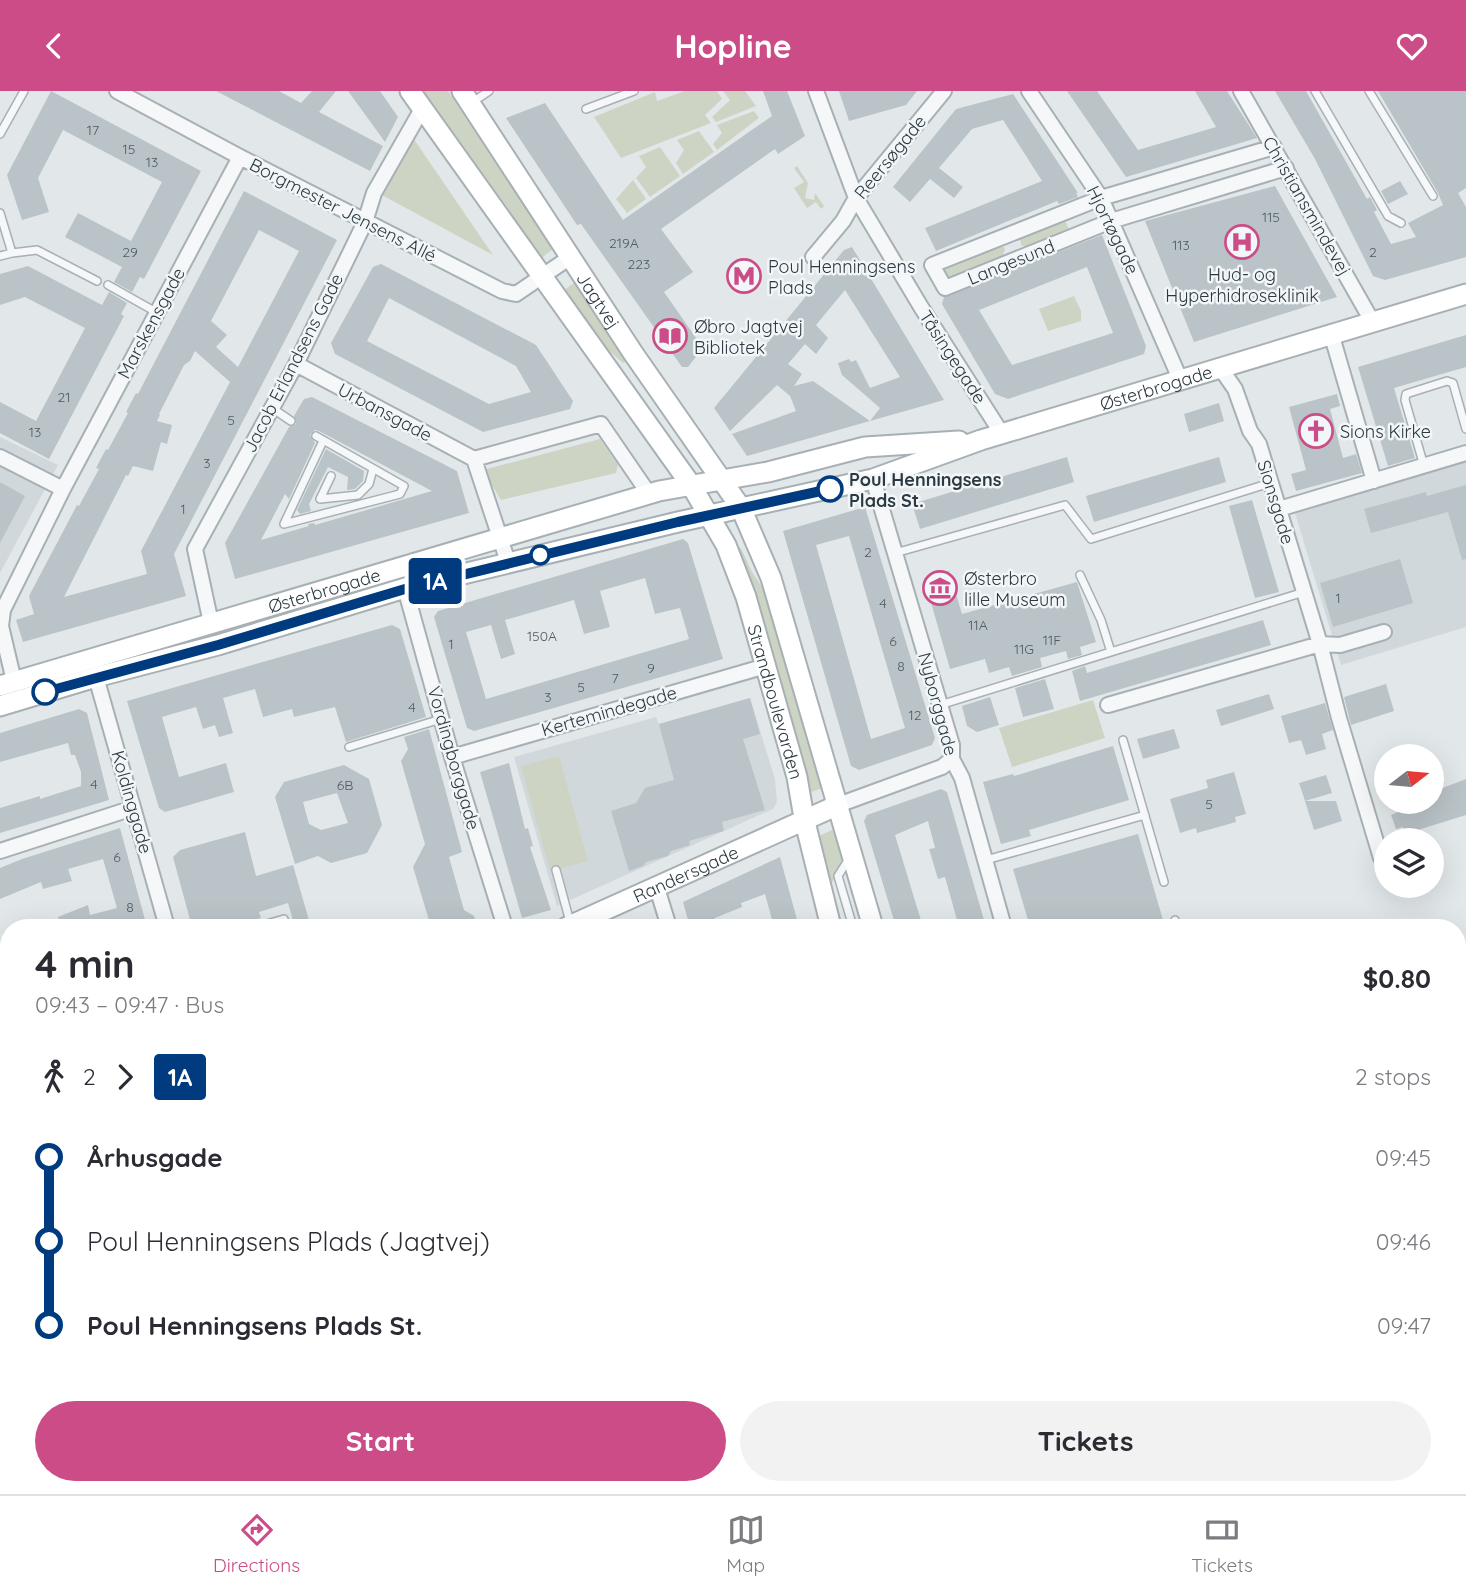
<!DOCTYPE html>
<meta charset="utf-8">
<style>
:root{--surface:#fff;--page:#f2f2f3;--text:#2b2b33;--muted:#7c7c81;--line:#e1e1e2;--accent:#cb4c86}
body{margin:0;font-family:Quicksand,sans-serif;background:var(--page);color:var(--text);height:100vh;display:flex;flex-direction:column;font-size:26px;white-space:nowrap}
*{box-sizing:border-box;margin:0}
p{font-size:23px;color:var(--muted)}
.icon{flex:none;width:38px;height:38px;fill:none;stroke:currentColor;stroke-width:2;stroke-linecap:round;stroke-linejoin:round}
.map{position:relative;flex:1;overflow:hidden}
.drawer{position:absolute;left:0px;top:828px;width:1466px;height:576px;display:flex;flex-direction:column;background:var(--surface);border-radius:28px 28px 0 0;box-shadow:0 7px 28px #0002}
.drawer>*{flex:none}
.badge{padding:0 14px;border-radius:5px;font-size:24px;line-height:46px}
.needle{width:46px;rotate:74deg}
.buttons{position:absolute;left:1374px;top:653px;display:grid;gap:14px}
.buttons a{display:grid;place-items:center;width:70px;height:70px;border-radius:50%;background:var(--surface);box-shadow:0 7px 28px #0002;font-size:35px}
.map>.badge{position:absolute;translate:-50% -50%;box-shadow:0 0 0 4px #fff}
.legs{display:flex;align-items:center;gap:10px;height:77px;padding:0 35px;font-size:23px}
.legs p{margin-inline-start:auto}
.overview{display:flex;align-items:center;justify-content:space-between;height:119px;padding:0 35px}
h1{font-size:38px;font-weight:800;line-height:52px}
.button{display:flex;gap:14px;margin-top:auto;padding:14px 35px}
.button a{flex:1;height:80px;border-radius:42px;background:var(--accent);color:#fff;font-size:28px;font-weight:800;line-height:80px;text-align:center}
.button a+a{background:var(--page);color:var(--text)}
ul{padding:0 35px;list-style:none}
li{display:flex;align-items:center;gap:24px;height:84px;font-size:26px}
li i{display:grid;place-items:center;width:10px;height:100%;margin:0 9px;background:currentColor}
li i::after{content:'';width:18px;height:18px;margin:-9px;border:5px solid;border-radius:50%;background:var(--surface)}
li p{margin-inline-start:auto}
li:first-child i{background:linear-gradient(#0000 50%,currentColor 0)}
li:last-child i{background:linear-gradient(currentColor 50%,#0000 0)}
header{display:flex;justify-content:space-between;align-items:center;height:91px;padding:0 35px;background:var(--accent);color:#fff;font-size:32px;font-weight:800}
.dock{display:flex;justify-content:space-around;align-items:center;height:98px;border-top:2px solid var(--line);background:var(--surface);font-size:19px;color:var(--muted)}
.dock a{display:grid;justify-items:center;gap:4px}
.dock .active{color:var(--accent)}
.map>svg:first-child{display:block}
.built{fill:#d1d8dc}
.green{fill:#cdd4c4}
.building{fill:#bac3c7;fill-rule:evenodd}
.lines{fill:none;stroke-linecap:round;stroke-linejoin:round}
.lane-casing{stroke:#a7b0b4;stroke-width:10}
.street-casing{stroke:#a7b0b4;stroke-width:18}
.secondary-casing{stroke:#a7b0b4;stroke-width:23}
.lane{stroke:#f5f7f9;stroke-width:7}
.street{stroke:#f5f7f9;stroke-width:14}
.secondary{stroke:#fff;stroke-width:19}
.line-1-casing{stroke:#fff;stroke-width:16}
.line-1{stroke:#003b80;stroke-width:10}
.stop-1-dot{fill:#fff;stroke:#003b80;stroke-width:3.5}
.labels{text-anchor:middle;dominant-baseline:central;stroke-width:5;stroke-linejoin:round;paint-order:stroke}
.number-label{font-size:14px;fill:#4f5c63}
.street-label{font-size:18px;fill:#2b3a42;stroke:#f2f6f8}
.poi-label{font-size:18px;fill:#2b3a42;stroke:#f2f6f8;text-anchor:start}
.stop-label{font-size:18px;font-weight:bold;fill:#2b3a42;stroke:#f2f6f8;text-anchor:start}
</style>
<header><svg class="icon" aria-label="back" viewBox="0 0 24 24"><path d="M15 5l-7 7 7 7"/></svg>Hopline<svg class="icon" aria-label="heart" viewBox="0 0 24 24"><path d="M12 20l-8-8c-3-5 5-10 8-4 3-6 11-1 8 4z"/></svg></header>
<div class="map">
<svg width="1466" height="1403" viewBox="0 0 1466 1403">
<rect width="100%" height="100%" fill="#e2e8ea"/>
<path class="built" d="M0,346L58,374L0,482Z
M1466,370V536L1341,574L1295,422Z
M750,607L775,688L777,711L773,718L557,815L514,666L656,626L659,633Z"/>
<path class="green" d="M423,0H448L534,124L553,158L539,169Z
M685,0H717L722,8L705,24L711,32L621,67L594,26L655,1L657,10Z
M723,0H745L756,15L716,31L712,26L730,9Z
M754,20L759,27L717,59L713,53L722,42L717,34Z
M699,40L714,61L683,83L676,72L684,59L677,49Z
M411,44L493,164L380,103Z
M660,56L680,85L650,106L636,87L646,76L639,65Z
M797,75L808,92L805,107L814,109L815,102L824,115L821,118L816,111L807,117L794,97L804,91L794,77Z
M633,89L646,108L627,122L616,108Z
M1064,127L1070,141L1028,157L1021,154L1020,145Z
M1002,154L1005,158L1002,167L952,187L943,185L942,177Z
M574,192L628,270L623,272L601,253L563,200Z
M1074,205L1081,220V230L1048,240L1039,218Z
M600,348L618,374L616,382L501,409L483,379Z
M741,457L752,481L766,502L823,697L808,702L737,458Z
M1093,609L1105,647L1012,676L999,637Z
M559,665L588,770L550,780L521,675Z
M834,738L843,766L831,794L843,836H837L815,747Z
M238,1395H367L361,1403H242Z"/>
<path class="building" d="M51,0L201,80L144,188L140,186L132,201L114,191L122,176L65,146L78,122L131,150L162,91L63,39L38,87L49,121L22,129L7,84Z
M216,0H279L301,12L312,0H336L319,21L383,55L370,80Z
M348,0H380L398,26L385,51Z
M763,0H787L805,45L778,63L775,58L661,138L693,181L664,201L703,257L688,276H682L581,133L577,134L506,27L545,12L623,129L772,25Z
M839,0H917L906,14L849,30Z
M1067,0H1097L1138,59L1216,36L1195,0H1227L1257,47L1126,86Z
M1275,0H1306L1367,108L1370,106L1377,119L1374,121L1391,153L1416,146L1408,132L1443,114L1438,102L1378,0H1466V97L1458,102L1466,116V166L1385,189L1373,185L1315,68Z
M1013,3L1078,102H1076L1078,106L1059,113L1057,110L936,160L925,137L1042,90L1003,29L972,38L939,77L963,96L954,107L930,88L910,111L893,96L956,18Z
M1400,90L1408,103L1388,113L1381,100Z
M1275,95L1337,206L1194,251L1145,130Z
M244,100L337,149L174,463L186,505L23,551L16,529L34,523L29,505L77,414L79,415L99,378L96,377L106,358L108,359L128,322L126,321L136,302L138,303ZM259,139L299,160L238,276L216,256L227,244L211,230ZM195,260L230,291L141,460L147,483L64,506L126,384L128,385L133,375L153,380L161,351L167,353L172,334L157,330L160,324L159,323L184,274L190,270Z
M1102,144L1146,255L1144,263L1008,308L995,303L942,213L944,206ZM1087,176L1113,242L1012,274L979,219Z
M852,156L944,309L870,330L880,317L842,284L838,272L849,268L851,271L856,269L870,297L900,286L845,199L816,234L828,247L816,263L805,253L788,273L802,283L794,295L813,290L870,330L747,365L732,343L796,320L790,305L777,294L730,340L714,317L844,159Z
M381,173L536,254L573,310L570,318L483,341L335,263L331,252L373,176ZM389,207L516,275L531,301L489,313L367,250Z
M28,175L102,214L109,201L127,212L121,223L124,225L49,368L0,342V311L36,330L85,237L25,206L0,214V183Z
M1466,244V276L1394,297L1415,367L1388,375L1358,276Z
M1337,303L1340,315L1330,318L1343,367L1356,363L1362,382L1296,400L1291,383L1306,379L1289,316Z
M312,306L457,380L469,422L235,488L225,452L289,336L296,333L294,325L304,308ZM315,339L319,340L432,400L315,434L314,432L308,433L309,435L261,449L285,403L289,408L315,352L310,344Z
M1219,312L1224,330L1189,341L1184,323Z
M326,358L364,380L363,390L355,398L347,399L348,386L328,376L309,413L311,420L300,423L297,419Z
M1067,366L1074,391L920,438L912,413Z
M1219,366L1226,391L1094,431L1086,405Z
M0,391L25,405L0,452Z
M1466,394V468L1462,469L1448,421L1371,442L1364,418L1426,401L1427,405Z
M1252,409L1279,501L1255,507L1229,415Z
M865,416L935,647L932,654L859,679L851,675L783,440ZM849,445L905,637L871,648L816,454Z
M683,448L688,452L723,568L474,640L467,637L434,526L438,520ZM645,487L655,523L680,517L689,548L486,608L466,541L491,534L501,568L515,563L505,529L574,509L584,543L610,536L600,500Z
M1400,468L1413,512L1333,536L1320,492Z
M949,480L962,523L1077,491L1096,551L1080,556L1082,564L1068,568L1066,560L1040,567L1042,576L1012,585L1009,576L989,582L985,568L950,578L924,487Z
M1263,529L1271,554L1080,610L1072,580L1085,575L1087,582Z
M392,534L400,538L426,626L346,651L335,616L294,626L292,618L263,626L255,598L223,607L233,642L219,646L215,634L203,638L196,616L162,626L179,686L226,672L234,701L165,721L159,717L127,610Z
M1045,588L1054,618L1023,626L1015,597Z
M1386,593L1394,620L1351,634L1344,606Z
M1269,603L1274,618L1221,635L1216,619Z
M990,606L999,634L977,641L967,635L962,615Z
M750,607L760,643L743,648L765,719L722,731L724,740L689,750L690,754L671,760L668,765L646,771L643,775L629,780L611,720L636,712L645,697L674,689L659,633Z
M1325,612L1333,639L1322,643L1326,658L1306,664L1301,649L1289,652L1281,625Z
M79,618L87,622L109,709L0,742V717L40,705V708L81,695V681L75,664H71L68,652L0,671V642Z
M429,638L462,761L449,766L464,819L474,825L477,836H431L413,776L425,753L401,670L408,658L404,646Z
M1174,638L1180,657L1143,668L1137,648Z
M1113,655L1129,709L1029,739L1031,745L1001,753L983,691L1013,683L1014,685Z
M509,672L525,738L528,737L533,755L530,756L551,819L522,827L480,681Z
M344,674L369,688L382,734L367,762L331,772L318,765L295,773L275,706L284,691ZM337,702L348,732L321,739L309,733L303,711Z
M1234,681L1246,723L1235,726L1236,731L1197,742L1196,737L1180,742L1170,708L1208,697L1206,689Z
M1326,684L1332,702L1305,710L1299,692Z
M1466,688V724L1405,743L1403,736L1396,738L1391,724L1398,721L1395,710H1432V701Z
M941,698L947,701L986,836H959L945,786L938,788L929,758L935,757L928,730L895,744L923,836H896L864,730L867,724Z
M1305,710H1336L1342,730L1314,739Z
M120,737L147,836H61L58,826L88,814L90,824L117,817L103,768L68,778L72,790L43,798L41,791L0,808V777L22,768Z
M245,741L256,785L293,774L311,836H295L288,812L259,821L261,827L227,836H192L173,766L180,759Z
M1138,743L1165,836H1030L1013,778Z
M780,766L799,836H774L765,803L741,812L742,816L715,827L717,836H690L683,811Z"/>
<g class="lines">
<g class="lane-casing">
<path id="lane" d="M1315,0L1388,125L1401,132
M1369,0L1433,105
M471,12L489,0
M586,18L634,0
M0,43L24,0
M0,122L12,162L0,165
M12,162L37,159L97,190
M108,194L156,221
M272,317L291,330
M316,345L404,395L400,403L284,433L323,350
M1424,375L1405,309L1406,303L1447,290L1453,292L1466,338
M331,385L320,408L358,404L369,393L373,378
M895,462L1065,414L1091,448L1270,392
M1080,484L1101,529L1111,561
M940,614L1304,501
M1123,649L1164,791
M349,656L441,628
M850,766L838,785L853,836
M986,769L1145,724
M556,779L570,831
M1175,829L1177,836
M256,836L284,828
M1104,1395L1107,1403
M1214,1395L1216,1403
M1381,1395L1383,1403
M18,1397L22,1395"/>
</g>
<g class="street-casing">
<path id="street" d="M117,0L240,66L502,200L516,203L569,167
M816,0L856,107L921,216L1002,343
M1029,0L1101,107L1180,288
M1241,0L1372,230
M1274,56L1101,107L932,174L945,197L1111,130L1286,77
M813,166L843,130L856,107L944,0
M1331,242L1374,390
M296,273L474,368
M1219,275L1235,298L1250,340L1259,353L1320,553L1339,627L1381,767
M0,366L63,398
M474,368L601,333L649,403
M474,368L508,471
M873,388L952,654V668L962,687L1004,836
M1279,418L1466,362
M405,497L452,666L505,836
M211,532L195,458L296,273L365,131L374,102L422,18
M96,586L167,836
M14,590L1,535L3,519L63,398L240,66
M1108,614L1320,553L1340,554L1384,541
M452,666L766,575
M838,714L942,676L952,668
M0,760L133,717
M657,797L669,836
M0,907L9,903
M1458,1035L1466,1033
M0,1289L9,1291
M531,1395L572,1403
M667,1395L669,1403
M366,1403L372,1395
M469,1403V1395"/>
</g>
<g class="secondary-casing">
<g id="secondary">
<path id="s1" d="M410,0L691,394L726,454L746,506L797,686L804,727L831,836"/>
<path id="s2" d="M462,0L633,262L741,417L771,487L873,836"/>
<path id="s3" d="M0,595L659,400L768,381L865,356L959,350"/>
<path id="s4" d="M0,615L96,586L218,554L405,497L678,431L873,388L981,349L1466,203"/>
<path id="s5" d="M567,836L838,714"/>
<path d="M0,947L9,966"/>
<path d="M0,1111L9,1107"/>
<path d="M212,1395L216,1403"/>
<path d="M1013,1395L1019,1403"/>
<path d="M1033,1395L1036,1403"/>
</g>
</g>
<use href="#lane" class="lane"/>
<use href="#street" class="street"/>
<use href="#secondary" class="secondary"/>
</g>
<g class="lines">
<g class="line-1-casing">
<path id="line-1" d="M45,601L218,554L405,498L678,431L830,398"/>
</g>
<use href="#line-1" class="line-1"/>
</g>
<defs>
<g id="hospital-ring" transform="scale(1.75)"><circle r="9.5" fill="#f2f6f8" stroke="#cb4c86" stroke-width="1.5"/><path d="M-5-5h3v3.5h4V-5h3V5h-3V1.5h-4V5h-3Z" fill="#cb4c86"/></g>
<g id="metro-ring" transform="scale(1.75)"><circle r="9.5" fill="#f2f6f8" stroke="#cb4c86" stroke-width="1.5"/><path d="M-5.5 5V-5H-3L0 0L3-5H5.5V5H3V-.5L0 4L-3-.5V5Z" fill="#cb4c86"/></g>
<g id="library-ring" transform="scale(1.75)"><circle r="9.5" fill="#f2f6f8" stroke="#cb4c86" stroke-width="1.5"/><path d="M-6-4Q-3-5.5-.7-3.5V5Q-3 3-6 4ZM6-4Q3-5.5 .7-3.5V5Q3 3 6 4Z" fill="#cb4c86"/></g>
<g id="church-ring" transform="scale(1.75)"><circle r="9.5" fill="#f2f6f8" stroke="#cb4c86" stroke-width="1.5"/><path d="M-1.2-6h2.4v3.5h3.3v2.4h-3.3V6h-2.4V-.1h-3.3v-2.4h3.3Z" fill="#cb4c86"/></g>
<g id="museum-ring" transform="scale(1.75)"><circle r="9.5" fill="#f2f6f8" stroke="#cb4c86" stroke-width="1.5"/><path d="M0-6L6-3V-2H-6V-3ZM-5-1h2V3h-2ZM-1-1h2V3h-2ZM3-1h2V3H3ZM-6 4H6V6H-6Z" fill="#cb4c86"/></g>
</defs>
<g fill-rule="evenodd">
<use href="#hospital-ring" x="1242" y="151"/>
<use href="#metro-ring" x="744" y="185"/>
<use href="#library-ring" x="670" y="245"/>
<use href="#church-ring" x="1316" y="340"/>
<use href="#museum-ring" x="940" y="497"/>
</g>
<g class="stop-1-dot">
<circle cx="830" cy="398" r="12"/>
<circle cx="540" cy="464" r="9"/>
<circle cx="45" cy="601" r="12"/>
</g>
<g class="labels">
<g class="number-label">
<text x="93" y="39">17</text>
<text x="129" y="58">15</text>
<text x="152" y="71">13</text>
<text x="1271" y="126">115</text>
<text x="624" y="152">219A</text>
<text x="1181" y="154">113</text>
<text x="130" y="161">29</text>
<text x="1373" y="161">2</text>
<text x="639" y="173">223</text>
<text x="64" y="306">21</text>
<text x="231" y="329">5</text>
<text x="35" y="341">13</text>
<text x="207" y="372">3</text>
<text x="183" y="418">1</text>
<text x="868" y="461">2</text>
<text x="1338" y="507">1</text>
<text x="883" y="512">4</text>
<text x="978" y="534">11A</text>
<text x="542" y="545">150A</text>
<text x="1052" y="549">11F</text>
<text x="893" y="550">6</text>
<text x="451" y="553">1</text>
<text x="1024" y="558">11G</text>
<text x="901" y="575">8</text>
<text x="651" y="577">9</text>
<text x="615" y="587">7</text>
<text x="581" y="596">5</text>
<text x="548" y="606">3</text>
<text x="412" y="616">4</text>
<text x="915" y="624">12</text>
<text x="94" y="693">4</text>
<text x="345" y="694">6B</text>
<text x="1209" y="713">5</text>
<text x="117" y="766">6</text>
<text x="130" y="816">8</text>
</g>
<g class="street-label">
<text transform="translate(890 66) rotate(-51)">Reersøgade</text>
<text transform="translate(1307 115) rotate(60)">Christiansmindevej</text>
<text transform="translate(343 119) rotate(27)">Borgmester Jensens Allé</text>
<text transform="translate(1113 139) rotate(64)">Hjortøgade</text>
<text transform="translate(1011 171) rotate(-22)">Langesund</text>
<text stroke="none"><textPath href="#s2" startOffset="250">Jagtvej</textPath></text>
<text transform="translate(151 232) rotate(-62)">Marskensgade</text>
<text transform="translate(953 266) rotate(57)">Tåsingegade</text>
<text transform="translate(293 272) rotate(-63)">Jacob Erlandsens Gade</text>
<text stroke="none"><textPath href="#s4" startOffset="1200">Østerbrogade</textPath></text>
<text transform="translate(385 321) rotate(28)">Urbansgade</text>
<text transform="translate(1276 411) rotate(73)">Sionsgade</text>
<text stroke="none"><textPath href="#s3" startOffset="338">Østerbrogade</textPath></text>
<text stroke="none"><textPath href="#s1" startOffset="718">Strandboulevarden</textPath></text>
<text transform="translate(938 613) rotate(75)">Nyborggade</text>
<text transform="translate(609 620) rotate(-16)">Kertemindegade</text>
<text transform="translate(454 667) rotate(74)">Vordingborggade</text>
<text transform="translate(132 711) rotate(74)">Koldinggade</text>
<text stroke="none"><textPath href="#s5" startOffset="130">Randersgade</textPath></text>
</g>
<g class="poi-label">
<text x="768" y="175">Poul Henningsens<tspan x="768" dy="21">Plads</tspan></text>
<text x="1242" y="183" text-anchor="middle">Hud- og<tspan x="1242" dy="21">Hyperhidroseklinik</tspan></text>
<text x="694" y="235">Øbro Jagtvej<tspan x="694" dy="21">Bibliotek</tspan></text>
<text x="1340" y="340">Sions Kirke</text>
<text x="964" y="487">Østerbro<tspan x="964" dy="21">lille Museum</tspan></text>
</g>
<g class="stop-label">
<text x="849" y="388">Poul Henningsens<tspan x="849" dy="21">Plads St.</tspan></text>
</g>
</g>
</svg>
<div class="buttons">
<a><svg class="needle" viewBox="-14 -14 28 28"><path d="M0-13l5 13h-10z" fill="#e53935"/><path d="M0 13l5-13h-10z" fill="#7c7c81"/></svg></a>
<a><svg class="icon" aria-label="layers" viewBox="0 0 24 24"><path d="M12 4l9 5-9 5-9-5zM3 14l9 5 9-5"/></svg></a>
</div>
<b class="badge" style="left:435px;top:490px;background:#003b80;color:#fff">1A</b>
<section class="drawer">
<div class="overview"><div><h1>4 min</h1><p>09:43 – 09:47 · Bus</p></div><b>$0.80</b></div>
<div class="legs"><svg class="icon" aria-label="walk" viewBox="0 0 24 24"><circle cx="13" cy="4" r="2"/><path d="M13 8l-2 6 4 7M11 14l-3 7M7 12l3-4h3l4 4"/></svg>2<svg class="icon" aria-label="forward" viewBox="0 0 24 24"><path d="M9 5l7 7-7 7"/></svg><b class="badge" style="background:#003b80;color:#fff">1A</b><p>2 stops</p></div>
<ul>
<li><i style="color:#003b80"></i><b>Århusgade</b><p>09:45</p></li>
<li><i style="color:#003b80"></i><span>Poul Henningsens Plads (Jagtvej)</span><p>09:46</p></li>
<li><i style="color:#003b80"></i><b>Poul Henningsens Plads St.</b><p>09:47</p></li>
</ul>
<div class="button"><a>Start</a><a>Tickets</a></div>
</section>
</div>
<nav class="dock">
<a class="active"><svg class="icon" aria-label="directions" viewBox="0 0 24 24"><path d="M12 3l9 9-9 9-9-9zM9 14v-3h6M13 9l2 2-2 2"/></svg>Directions</a>
<a><svg class="icon" aria-label="map" viewBox="0 0 24 24"><path d="M3 6l6-2 6 2 6-2v14l-6 2-6-2-6 2zM9 4v14M15 6v14"/></svg>Map</a>
<a><svg class="icon" aria-label="tickets" viewBox="0 0 24 24"><path d="M3 7h18v10H3zM15 7v10"/></svg>Tickets</a>
</nav>
